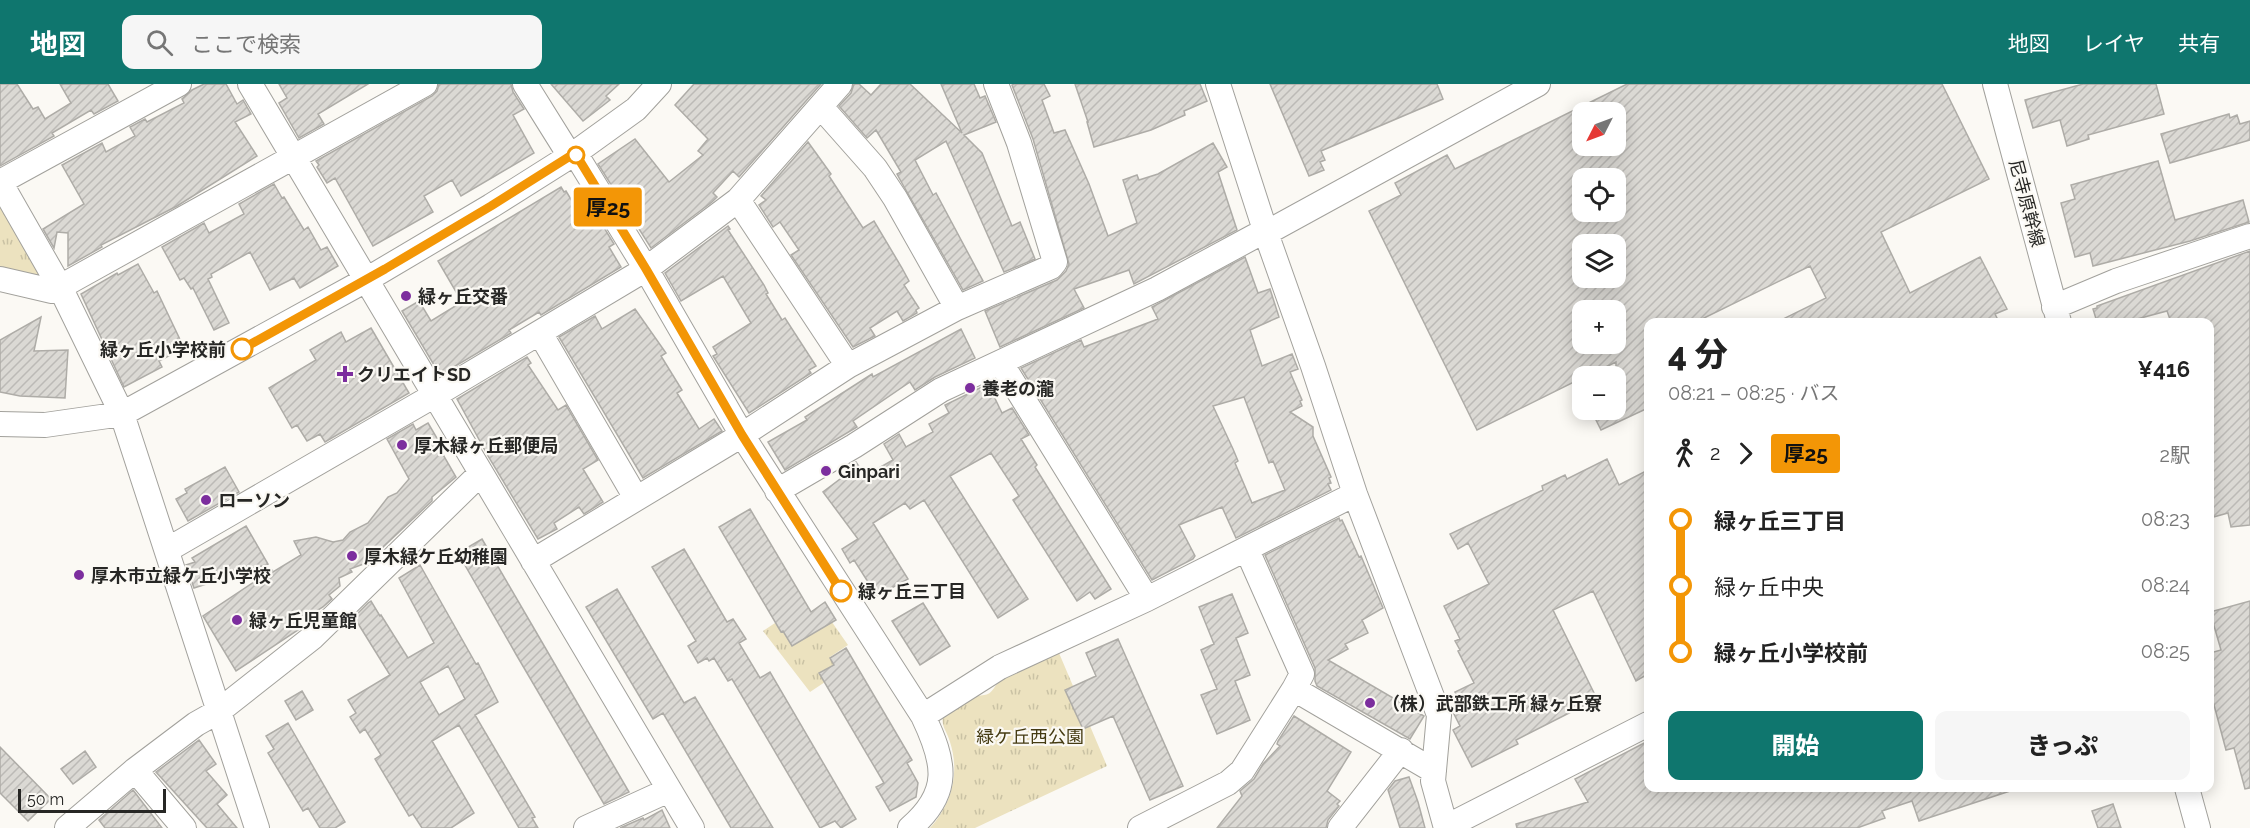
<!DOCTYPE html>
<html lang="ja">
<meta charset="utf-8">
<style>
:root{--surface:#fff;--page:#f6f6f6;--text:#222;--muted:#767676;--accent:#0f766e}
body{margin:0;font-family:Raleway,"Noto Sans JP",sans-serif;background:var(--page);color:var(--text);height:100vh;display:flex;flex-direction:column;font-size:22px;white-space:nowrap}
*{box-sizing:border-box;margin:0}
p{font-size:20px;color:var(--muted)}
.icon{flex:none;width:33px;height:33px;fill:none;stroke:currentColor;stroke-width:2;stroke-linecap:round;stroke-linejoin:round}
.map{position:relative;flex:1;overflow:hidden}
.drawer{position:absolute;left:1644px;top:234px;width:570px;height:474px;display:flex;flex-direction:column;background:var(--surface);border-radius:12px;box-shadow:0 3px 15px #0003}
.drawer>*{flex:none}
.badge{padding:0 12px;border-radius:4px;font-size:21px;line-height:39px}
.needle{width:39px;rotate:228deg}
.tools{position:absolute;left:1572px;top:18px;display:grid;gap:12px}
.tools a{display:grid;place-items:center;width:54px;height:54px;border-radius:12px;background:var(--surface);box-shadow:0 3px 15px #0003;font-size:30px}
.scale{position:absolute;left:18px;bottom:15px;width:148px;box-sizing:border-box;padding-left:6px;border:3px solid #272725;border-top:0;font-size:16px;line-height:21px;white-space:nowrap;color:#272725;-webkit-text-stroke:4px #fbf9f4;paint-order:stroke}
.map>.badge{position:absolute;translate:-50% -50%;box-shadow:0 0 0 3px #fff}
.legs{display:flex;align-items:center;gap:9px;height:66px;padding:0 24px;font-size:20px}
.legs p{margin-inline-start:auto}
.head{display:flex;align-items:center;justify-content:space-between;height:102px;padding:0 24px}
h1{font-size:33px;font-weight:800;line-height:45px}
.cta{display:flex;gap:12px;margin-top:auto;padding:12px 24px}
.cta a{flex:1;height:69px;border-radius:12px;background:var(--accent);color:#fff;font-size:24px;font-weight:800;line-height:69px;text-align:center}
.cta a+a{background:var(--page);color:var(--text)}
ul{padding:0 24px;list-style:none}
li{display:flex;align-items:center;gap:21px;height:66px;font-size:22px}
li i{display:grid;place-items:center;width:9px;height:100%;margin:0 8px;background:currentColor}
li i::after{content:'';width:15px;height:15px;margin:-8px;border:4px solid;border-radius:50%;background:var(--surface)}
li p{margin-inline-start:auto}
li:first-child i{background:linear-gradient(#0000 50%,currentColor 0)}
li:last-child i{background:linear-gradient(currentColor 50%,#0000 0)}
header{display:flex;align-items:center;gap:36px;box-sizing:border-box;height:84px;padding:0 30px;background:var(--accent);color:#fff}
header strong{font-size:28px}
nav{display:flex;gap:33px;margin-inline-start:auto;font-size:21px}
.search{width:420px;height:54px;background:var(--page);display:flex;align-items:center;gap:15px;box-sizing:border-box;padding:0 21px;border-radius:12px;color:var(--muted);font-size:22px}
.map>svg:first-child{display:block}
.park{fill:url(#park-tufts)}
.building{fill:url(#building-hatch);stroke:#aeaca7;stroke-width:1.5;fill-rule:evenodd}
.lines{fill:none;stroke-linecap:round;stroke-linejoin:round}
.minor-casing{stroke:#a2a19c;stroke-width:26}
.minor{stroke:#fff;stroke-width:24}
.line-1-casing{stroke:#fff;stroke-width:14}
.line-1{stroke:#f39606;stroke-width:9}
.stop-1-dot{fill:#fff;stroke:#f39606;stroke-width:3}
.poi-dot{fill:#7c2e9e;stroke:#fbf9f4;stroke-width:2}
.labels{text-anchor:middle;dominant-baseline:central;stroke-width:4.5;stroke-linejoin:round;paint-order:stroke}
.street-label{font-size:18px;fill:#272725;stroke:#fbf9f4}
.poi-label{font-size:18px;font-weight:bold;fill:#272725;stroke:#fbf9f4;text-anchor:start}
.stop-label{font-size:18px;font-weight:bold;fill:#272725;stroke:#fbf9f4;text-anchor:end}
.park-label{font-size:18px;fill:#453b12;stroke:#fbf9f4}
</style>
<header>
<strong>地図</strong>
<div class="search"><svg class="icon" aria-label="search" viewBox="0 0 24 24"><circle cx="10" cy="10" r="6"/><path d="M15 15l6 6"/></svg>ここで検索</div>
<nav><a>地図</a><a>レイヤ</a><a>共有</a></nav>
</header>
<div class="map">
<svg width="2250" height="744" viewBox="0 0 2250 744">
<defs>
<pattern id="park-tufts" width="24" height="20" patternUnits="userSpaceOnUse" patternTransform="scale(1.5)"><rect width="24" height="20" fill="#ece2bf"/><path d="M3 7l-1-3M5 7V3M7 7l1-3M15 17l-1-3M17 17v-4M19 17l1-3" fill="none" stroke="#cac2a4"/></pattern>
<pattern id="building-hatch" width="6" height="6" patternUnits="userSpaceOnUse" patternTransform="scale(1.5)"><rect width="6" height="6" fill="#dbd9d4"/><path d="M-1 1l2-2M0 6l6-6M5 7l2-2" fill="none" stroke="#bcbab6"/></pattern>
</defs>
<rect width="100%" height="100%" fill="#fbf9f4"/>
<path class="park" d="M0,115L45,193L0,189Z
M827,531L848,561L830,573L834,581L820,591L825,598L810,608L763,547L775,539L782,548L798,539Z
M1059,569L1107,682L975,744H930C952,720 960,689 950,658C947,647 941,643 943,632C953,626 964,617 974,613C989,609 988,614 998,598Z"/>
<path class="building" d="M0,0H17L33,25L38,23L45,35L71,19L60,0H108L118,17L94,30L91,26L52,49L54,52L0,82Z
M204,0H226L237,20L243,16L251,30L235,38L257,72L177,122L101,161L102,163L68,182V149L57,148L54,164L43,145L84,120L62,81L102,59L106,68L135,52L130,43L145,35L147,38L184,19L182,15L192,6Z
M279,0H368L318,30L324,40L299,54L279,19L287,14Z
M439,0H511L513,8L524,25L513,31L534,69L461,112L452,96L424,112L433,128L373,162L335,94L327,99L317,83L319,81L316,77L432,12L437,7Z
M551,0H619L606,12L610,16L583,37Z
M694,0H821L739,93L733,87L713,109L717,113L712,118L651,164L598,80L635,55L669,98L703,71L698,67L708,55L675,21Z
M854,0H859L871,11L881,0H910L962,49L941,0H974L980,14L985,12L996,38L964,51L982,69L1012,142L1020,138L1035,175L1004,188L946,57L915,76L933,111L936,109L983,197L963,206L903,101L897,90L901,88L876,46L867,54L839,22L851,9Z
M1014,0H1044L1050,12L1042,16L1054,49L1065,46L1089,100L1108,152L1137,139L1123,96L1137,91L1139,96L1158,90L1213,59L1227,83L1218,88L1237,146L1134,200L1129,186L1074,205L1084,224L1000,263L985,227L1057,196L1066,187L1069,180L1033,55L1012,1Z
M1075,0H1200L1207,17L1184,27L1185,31L1151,46L1094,63L1087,38H1088Z
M1270,0H1437L1443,15L1321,67L1325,76L1320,78L1324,86L1309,92Z
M1627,0H1942L1989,95L1881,148L1910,209L1980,173L2007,225L1995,230L1999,238H1777L1826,214L1810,182L1696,238H1648V324L1601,346L1591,326H1616V278L1587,292H1582V294L1477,346L1369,127L1401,111L1395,99L1447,71L1455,85ZM1582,28H1616V62H1582ZM1582,94H1616V128H1582ZM1582,160H1616V194H1582ZM1582,226H1616V260H1582Z
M2083,0H2156L2164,30L2088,51L2089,55L2067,62L2060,36L2033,44L2025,16Z
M2229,30L2230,34L2237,31L2240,40L2250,37V56L2170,79L2161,50Z
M808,58L831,90L829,92L863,144L874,137L902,184L909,197L904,201L919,224L916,226L917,229L903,237L897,227L870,244L875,252L853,263L791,171L799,166L780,138L773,143L759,121L766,116L761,112Z
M2158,77L2175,136L2243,116L2249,138L2190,157L2093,182L2090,169L2075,173L2061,119L2075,115L2071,101Z
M274,100L282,114L284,113L304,146L308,143L321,166L327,163L338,182L300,204L294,194L270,206L250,168L211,190L212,193L208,195L229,239L214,246L193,204L191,205L184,194L180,196L162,163L204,139L209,149L244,130L239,120Z
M561,103L564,108L566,107L588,144L600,137L614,160L609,163L621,183L541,231L539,228L509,246L511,249L442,290L436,280L434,281L402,227L419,217L431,237L462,218L438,177Z
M728,142L730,145L728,146L764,201L768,209L766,210L782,236L785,234L816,282L809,286L811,289L749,329L713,272L717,270L713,263L751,239L723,192L681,217L665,189Z
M2250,167V441L2231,443L2228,429L2210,434V238H2171L2167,227L2126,238H2097L2093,225L2097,224V222Z
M1245,173L1258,209L1270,205L1279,233L1250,246L1262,282L1292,270L1298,285L1290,288L1302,316L1300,317L1302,322L1290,328L1313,343V352L1331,393L1329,394L1331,399L1328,400L1331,406L1236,454L1222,423L1179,441L1195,472L1193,475L1152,496L1021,284L1081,256L1084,263L1158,235L1152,223ZM1244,313L1269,379L1273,377L1285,406L1252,419L1235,379L1238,377L1233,365L1213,322Z
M138,180L154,209L157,207L184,264L159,277L162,283L124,303L81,210L117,189L118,191Z
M635,225L666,269L661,272L682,306L677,309L699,345L714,335L722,347L643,394L559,253L595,232L602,245Z
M41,233L34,267L68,266L65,314L20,312L0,308V256Z
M371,244L409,309L325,358L320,350L307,357L297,341L292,344L269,304L316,276L310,266L341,248L346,258Z
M961,245L975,274L935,293L915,306L910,298L853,337L857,343L785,386L768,358L807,336L805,333L872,290L873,293Z
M527,273L531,279L528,281L558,326L566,321L598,376L583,385L603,418L584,430L579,423L554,439L557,445L538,455L488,372L457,315Z
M988,300L1002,329L1012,324L1029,351L1021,355L1037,381L1035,383L1111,505L1095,515L1090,508L1077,517L1013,416L1019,412L991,369L950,392L1028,515L998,534L924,416L910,425L905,419L873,439L908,495L877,512L854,476L850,479L842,465L858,455L823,408L844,392L841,386L856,378L865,392L893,376L884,360L899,350L906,363L933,348L929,340L949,329L945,321Z
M428,339L441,361L438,362L456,393L432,413V417L366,479L350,485L352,488L339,494L340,502L329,511L332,515L323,523L298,538L301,544L236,587L203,532L272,486L273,488L301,471L294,457L316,453L333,458L343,456L350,448L368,439L388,413L397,409L409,395L387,355L413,340L416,346Z
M1607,375L1619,401L1648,386V590L1636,597L1593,507L1553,526L1597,615L1516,656L1518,660L1472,683L1453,646L1460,642L1453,628L1463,623L1455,608L1474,599L1458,567L1460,566L1455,557L1460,555L1444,522L1489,500L1468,459L1458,465L1450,450L1543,406L1542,402L1565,391L1567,395Z
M225,383L239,408L188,437L176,415L187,409L185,405Z
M750,425L811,528L825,518L836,536L792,562L783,547L781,548L719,443Z
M1339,434L1340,437L1342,436L1359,473L1361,472L1383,524L1362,536L1368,549L1345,560L1348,565L1328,576L1424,632L1410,655L1317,602L1315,597V584L1265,471Z
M246,442L268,480L194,504L186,481L195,478L192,474Z
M482,455L539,553L629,708L604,720L517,572L458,469Z
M684,465L727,538L733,535L746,555L739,559L760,594L770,588L856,735L841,744L835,737L820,744L732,595L728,597L714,574L709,577L707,574L698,579L688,562L696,557L652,483Z
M420,481L476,580L478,579L498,618L475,631L535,733L532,734L538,744H519L459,641L432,657L474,729L451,744H422L413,730L409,732L375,675L381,671L365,645L360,649L350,633L356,629L348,616L390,591L354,533L368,519L371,517L380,532L381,531L408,574L434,559L399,494ZM448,582L465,615L439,631L420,598Z
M617,505L684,619L695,613L773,744H731L663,629L653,635L586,523Z
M1232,510L1248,549L1236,554L1250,591L1235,597L1250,636L1217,650L1201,611L1217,605L1201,566L1214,560L1199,523Z
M2250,517V704L2245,705L2234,664L2226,666L2210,606V569L2221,566L2210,528Z
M923,519L950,562L920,581L892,537Z
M1118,555L1183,702L1150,716L1113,632L1083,645L1065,606L1096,592L1086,569Z
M846,564L912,676L907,679L918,699L916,713L890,727L876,703L884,699L819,589L834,581L830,574Z
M302,607L313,626L296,636L285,617Z
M1294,632L1351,668L1327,707L1340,717L1337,720L1339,722L1328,736L1326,744H1217L1242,712L1240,707L1254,695L1263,680L1280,662L1277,660L1278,657Z
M288,639L345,738L335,744H320L308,724L303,727L268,669L274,665L266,652Z
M199,656L216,680L206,687L227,711L217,720L237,744H207L156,688Z
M1648,657V704H2012L2013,706L1919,737L1912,717L1882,727L1885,734L1857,744H1517L1516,740L1588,718L1575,695Z
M0,663L51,715L28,737L0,709Z
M85,667L96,683L73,700L61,685Z
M1409,693L1418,718L1425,744H1400L1388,706L1395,697Z
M133,706L162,744H105L99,736Z
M2113,720L2121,744H2098L2092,727Z
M662,726L670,744H620L643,734L644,736Z"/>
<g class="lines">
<g class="minor-casing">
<path id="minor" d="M179,0L0,98L60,203L425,0
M250,0L692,744
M525,0L570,72
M1218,0L1266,149L1313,282L1355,410L1439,631L1433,697L1446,744
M1995,0L2059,238
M821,23L875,84L895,114L957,224
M575,69L646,185L742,351L923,632C945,678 952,708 910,744
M738,116L848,282
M0,195L52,207L60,203L122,330L257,744
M2054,223L2116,197L2250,152
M540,249L636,414
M1001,279L1147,515
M0,340L45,341L122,330L366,196L491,122L575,69L636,25L659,0
M777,407L854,362L941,306L1157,205L1255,152L1266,149L1538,0
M167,466L435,311L646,185L738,116L840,0
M533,477L742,351L848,282L957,224L1051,183L1055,178L1019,59L996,0
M1294,605L1434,687
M923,632L1000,583L1147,515L1355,410
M135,686L184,744
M2187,704L2198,744
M1446,743L1648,640
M67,744L135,686L196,640L219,627L313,553L481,389
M586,744L669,706
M1140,744L1228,699L1242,687L1294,605L1302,590L1247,466
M1340,744L1401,666"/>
</g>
<use href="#minor" class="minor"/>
</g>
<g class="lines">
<g class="line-1-casing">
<path id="line-1" d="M242,265L385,185L491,122L575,69L646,185L742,351L841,507"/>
</g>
<use href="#line-1" class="line-1"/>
</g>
<g class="stop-1-dot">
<circle cx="576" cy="71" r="8"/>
<circle cx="242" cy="265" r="10"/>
<circle cx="841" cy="507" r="10"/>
</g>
<g class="poi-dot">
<circle cx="406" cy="212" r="6"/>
<path d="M342 281h6v6h6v6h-6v6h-6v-6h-6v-6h6z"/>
<circle cx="970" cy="304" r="6"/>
<circle cx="402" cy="361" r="6"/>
<circle cx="826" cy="387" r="6"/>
<circle cx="206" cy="416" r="6"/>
<circle cx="352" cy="472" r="6"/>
<circle cx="79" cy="491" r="6"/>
<circle cx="237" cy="536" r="6"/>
<circle cx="1370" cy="619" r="6"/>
</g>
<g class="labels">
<g class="street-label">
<text transform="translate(2027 119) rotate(75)">尼寺原幹線</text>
</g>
<g class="poi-label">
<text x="418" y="212">緑ヶ丘交番</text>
<text x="357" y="290">クリエイトSD</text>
<text x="982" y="304">養老の瀧</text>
<text x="414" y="361">厚木緑ヶ丘郵便局</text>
<text x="838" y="387">Ginpari</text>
<text x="218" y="416">ローソン</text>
<text x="364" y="472">厚木緑ケ丘幼稚園</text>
<text x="91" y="491">厚木市立緑ケ丘小学校</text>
<text x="249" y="536">緑ヶ丘児童館</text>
<text x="1382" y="619">（株）武部鉄工所 緑ヶ丘寮</text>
</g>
<g class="stop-label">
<text x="226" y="265">緑ヶ丘小学校前</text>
<text x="858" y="507" text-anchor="start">緑ヶ丘三丁目</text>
</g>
<g class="park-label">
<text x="1030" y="652">緑ケ丘西公園</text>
</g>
</g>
</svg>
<div class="tools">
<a><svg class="needle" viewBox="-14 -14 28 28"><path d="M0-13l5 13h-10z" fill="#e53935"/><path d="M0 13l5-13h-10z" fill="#767676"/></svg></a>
<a><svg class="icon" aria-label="locate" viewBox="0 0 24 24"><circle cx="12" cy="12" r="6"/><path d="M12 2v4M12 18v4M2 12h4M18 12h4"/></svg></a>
<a><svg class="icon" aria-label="layers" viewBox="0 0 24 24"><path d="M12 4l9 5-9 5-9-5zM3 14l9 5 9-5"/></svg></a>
<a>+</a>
<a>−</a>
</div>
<div class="scale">50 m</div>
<b class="badge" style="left:608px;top:123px;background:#f39606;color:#111">厚25</b>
<section class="drawer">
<div class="head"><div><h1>4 分</h1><p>08:21 – 08:25 · バス</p></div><b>¥416</b></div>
<div class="legs"><svg class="icon" aria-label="walk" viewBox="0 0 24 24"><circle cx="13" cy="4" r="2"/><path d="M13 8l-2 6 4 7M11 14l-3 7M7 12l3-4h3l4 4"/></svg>2<svg class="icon" aria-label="forward" viewBox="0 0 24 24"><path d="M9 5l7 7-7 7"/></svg><b class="badge" style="background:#f39606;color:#111">厚25</b><p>2駅</p></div>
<ul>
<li><i style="color:#f39606"></i><b>緑ヶ丘三丁目</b><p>08:23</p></li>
<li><i style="color:#f39606"></i><span>緑ヶ丘中央</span><p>08:24</p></li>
<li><i style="color:#f39606"></i><b>緑ヶ丘小学校前</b><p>08:25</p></li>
</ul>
<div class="cta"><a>開始</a><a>きっぷ</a></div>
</section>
</div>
